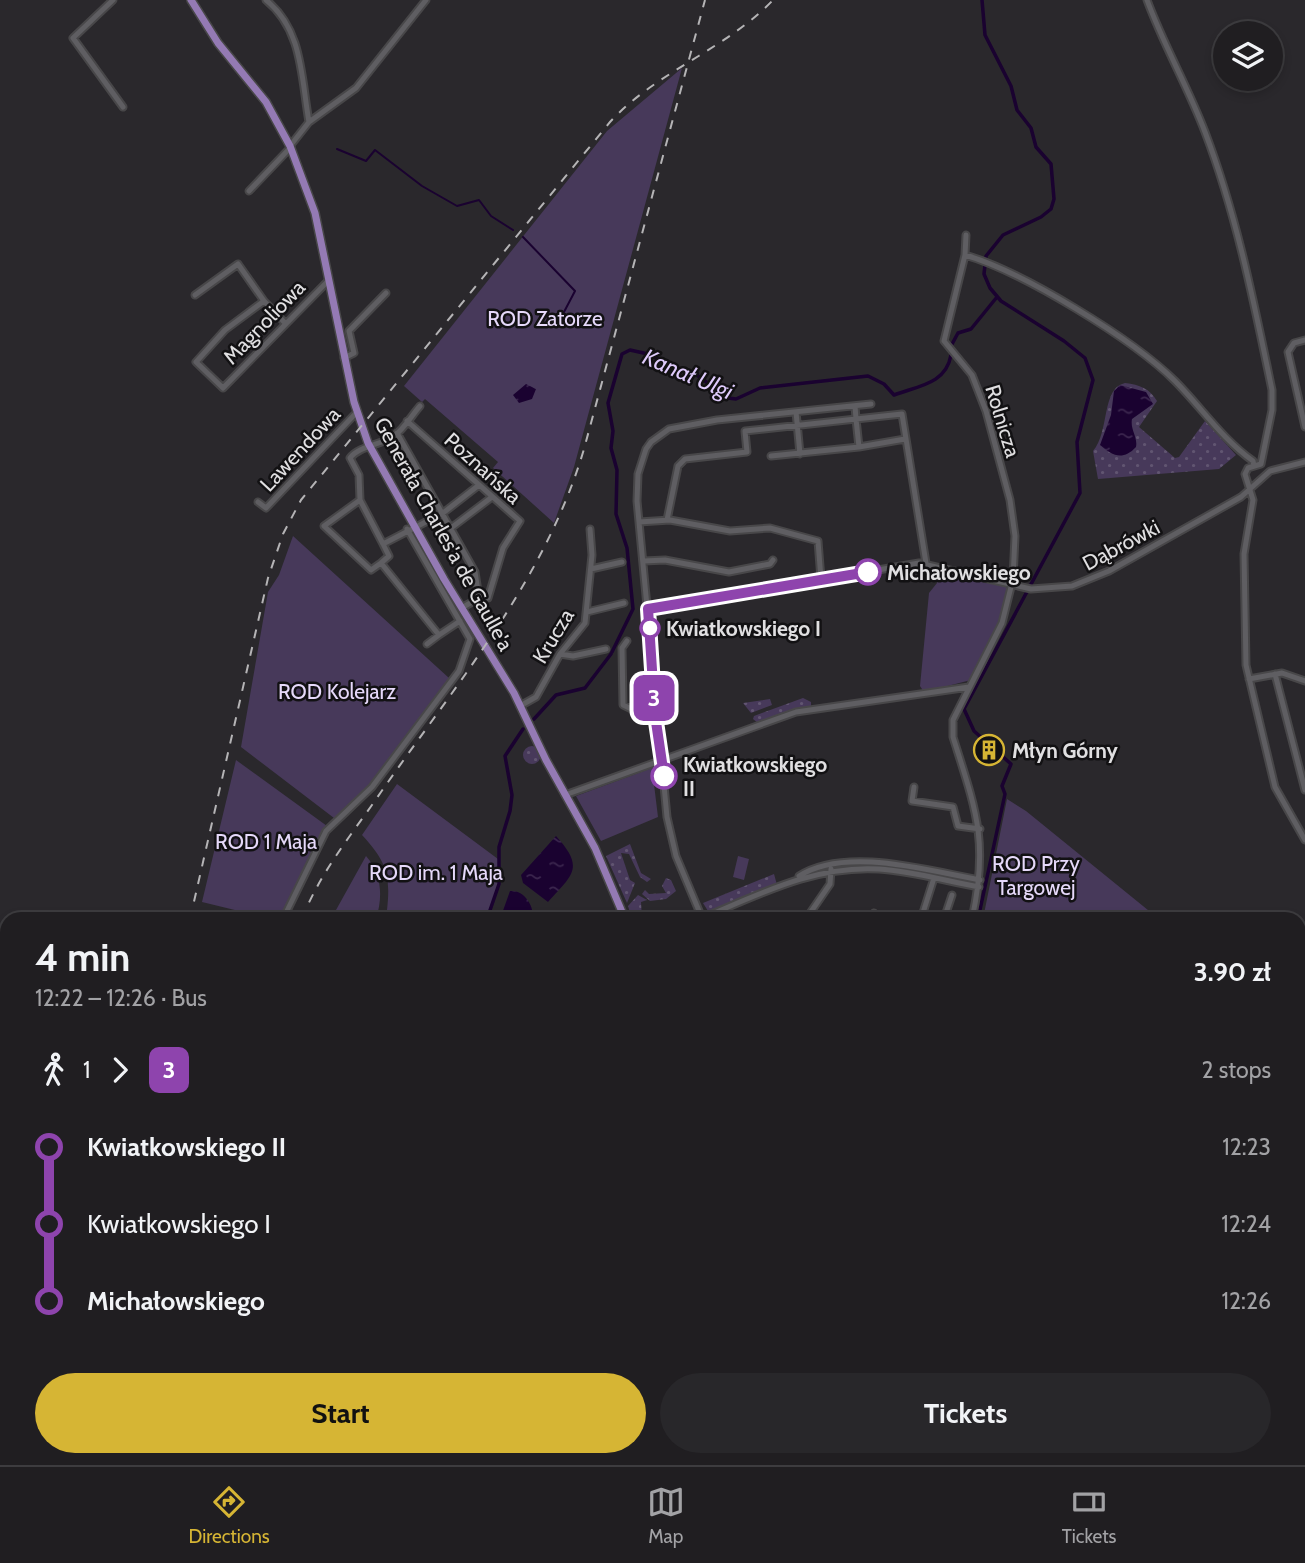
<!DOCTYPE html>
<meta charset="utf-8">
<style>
:root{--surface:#201e21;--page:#28272a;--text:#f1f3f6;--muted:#a2a2a5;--line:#3d3c3f;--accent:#d6b534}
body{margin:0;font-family:Cabin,sans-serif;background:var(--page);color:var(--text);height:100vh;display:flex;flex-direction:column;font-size:26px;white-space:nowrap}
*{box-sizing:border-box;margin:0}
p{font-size:23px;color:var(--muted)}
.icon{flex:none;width:38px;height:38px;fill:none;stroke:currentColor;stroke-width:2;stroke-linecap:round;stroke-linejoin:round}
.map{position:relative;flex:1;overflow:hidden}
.details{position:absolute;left:0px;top:912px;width:1306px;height:555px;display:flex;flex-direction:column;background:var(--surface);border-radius:21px 21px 0 0;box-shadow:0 4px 10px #0003,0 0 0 2px var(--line)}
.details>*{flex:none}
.badge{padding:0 14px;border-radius:10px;font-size:24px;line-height:46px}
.tools{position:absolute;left:1213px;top:21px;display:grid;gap:14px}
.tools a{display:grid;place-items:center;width:70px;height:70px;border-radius:50%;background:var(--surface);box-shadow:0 4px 10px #0003,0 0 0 2px var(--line);font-size:35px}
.map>.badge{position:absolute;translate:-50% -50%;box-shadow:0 0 0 4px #fff}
.legs{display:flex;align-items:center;gap:10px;height:77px;padding:0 35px;font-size:23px}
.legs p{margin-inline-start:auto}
.head{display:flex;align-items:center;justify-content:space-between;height:119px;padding:0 35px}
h1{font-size:38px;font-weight:700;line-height:52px}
.cta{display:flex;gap:14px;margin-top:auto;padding:14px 35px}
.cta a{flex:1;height:80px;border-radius:42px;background:var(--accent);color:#111;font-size:28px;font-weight:700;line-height:80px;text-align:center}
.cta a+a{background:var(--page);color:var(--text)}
ul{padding:0 35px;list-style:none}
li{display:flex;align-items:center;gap:24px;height:77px;font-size:26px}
li i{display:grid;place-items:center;width:10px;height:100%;margin:0 9px;background:currentColor}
li i::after{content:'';width:18px;height:18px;margin:-9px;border:5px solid;border-radius:50%;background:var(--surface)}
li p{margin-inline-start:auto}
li:first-child i{background:linear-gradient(#0000 50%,currentColor 0)}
li:last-child i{background:linear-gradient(currentColor 50%,#0000 0)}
.dock{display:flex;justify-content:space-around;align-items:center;height:98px;border-top:2px solid var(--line);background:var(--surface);font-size:19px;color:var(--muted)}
.dock a{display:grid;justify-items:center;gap:4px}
.dock .current{color:var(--accent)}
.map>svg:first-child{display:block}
.grass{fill:url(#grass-dots)}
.green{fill:#47395a}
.water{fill:url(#water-ripples)}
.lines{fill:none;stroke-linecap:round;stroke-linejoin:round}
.stream{stroke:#1a0230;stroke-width:2}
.canal{stroke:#1a0230;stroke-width:3.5}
.minor-casing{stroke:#484749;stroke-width:9}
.major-casing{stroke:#484749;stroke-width:10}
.minor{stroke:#5f5e62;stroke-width:5}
.major{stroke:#947ab4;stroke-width:7}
.rail{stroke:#b5b4b6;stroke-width:2;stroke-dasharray:9 9;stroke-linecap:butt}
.line-1-casing{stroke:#fff;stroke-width:16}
.line-1{stroke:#8e44ad;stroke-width:10}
.stop-1-dot{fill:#fff;stroke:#8e44ad;stroke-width:3.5}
.labels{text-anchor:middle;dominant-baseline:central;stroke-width:5;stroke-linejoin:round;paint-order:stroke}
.park-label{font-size:21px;fill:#e6d9fa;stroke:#121113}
.street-label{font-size:21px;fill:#e0dfe1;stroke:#121113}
.stop-label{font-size:21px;font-weight:bold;fill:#e0dfe1;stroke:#121113;text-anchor:start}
.poi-label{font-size:21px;font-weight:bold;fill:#e0dfe1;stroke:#121113;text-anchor:start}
.water-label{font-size:23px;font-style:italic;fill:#dfcbfc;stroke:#121113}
</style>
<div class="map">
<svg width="1305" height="1465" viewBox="0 0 1305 1465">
<defs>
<pattern id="grass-dots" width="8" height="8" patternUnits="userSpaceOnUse" patternTransform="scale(1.75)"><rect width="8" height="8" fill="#47395a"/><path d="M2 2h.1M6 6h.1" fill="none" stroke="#615571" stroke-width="1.8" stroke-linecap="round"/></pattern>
<pattern id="water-ripples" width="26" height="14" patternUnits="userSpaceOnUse" patternTransform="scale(1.75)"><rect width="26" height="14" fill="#1a0230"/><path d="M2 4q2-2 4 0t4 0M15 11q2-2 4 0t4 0" fill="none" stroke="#3b264e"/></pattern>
</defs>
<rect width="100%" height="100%" fill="#2a282c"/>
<path class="grass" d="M1125,383C1140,385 1149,388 1157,401L1139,427L1175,458L1179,457L1205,421L1236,455L1219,469L1098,479L1093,451C1110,432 1101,388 1125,383Z
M803,698L811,702V706L758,723L753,719L754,716Z
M770,699L772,705L751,713L743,703Z
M523 755a9 9 0 1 1 18 0a9 9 0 1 1-18 0Z
M630,844L641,873L651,879L647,882L640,877L629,854L621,853L630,880L635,883L627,903L606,856Z
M774,874L777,885L716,910L708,911L703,903Z
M666,878L671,880L676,891L666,899L650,901L642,894L645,890L649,894L666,893L662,886Z
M638,895L647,900L641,902L642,919H632L628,906Z"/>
<path class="green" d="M682,68L574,467L554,523L493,468L498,462L425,399L422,402L404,386L607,131Z
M293,536L449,678L366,790L334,818L241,747L268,592L279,575Z
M940,569L1004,585L1009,590L999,626L971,680L924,692L920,686L929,593L937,583Z
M236,760L327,826L282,919H241L243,912L202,902Z
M652,768L658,817L601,841L576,796Z
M397,784L498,859L499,881L486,919H387L390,912L387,910C391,875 386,861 362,835Z
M1007,799L1026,811L1159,919H983Z
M366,856C382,874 383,897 376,919H331Z
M738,856L749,859L744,880L733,877Z
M285,1460H347L345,1465H281Z"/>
<path class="water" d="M526,384L536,389L532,399L519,403L513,395Z
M1120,385L1146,392L1153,404L1132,419C1130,430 1138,437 1136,447C1123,461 1112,456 1100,445L1111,415L1114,391Z
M556,836C585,868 573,874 548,902L523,883L521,875Z
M510,891C525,890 534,906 533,919H500Z
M1299,1387L1305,1388V1465H1233L1236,1460H1298Z"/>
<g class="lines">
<path class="stream" d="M337,149L366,161L375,150L422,186L457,206L479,200L491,216L513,230
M523,237L575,291L564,312"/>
<path class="canal" d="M951,346L958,333L971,329L997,297
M612,652L633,609L627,548L616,514L617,470L611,448L613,431L608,403L622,354L630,350L648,354L686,372L694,373L728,398L736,399L760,388L868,376L884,384L894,395C918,386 946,384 951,355
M534,719L556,695L585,688L611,654
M487,919L499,884V847L510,811L512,795L505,756L523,729
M978,919L1005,794L1002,786L1011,764L974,731L964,709L1080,493L1077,442L1093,380L1085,358L1064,341L1001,301L990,288L984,274L986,256L1003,235L1041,217L1051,209L1054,199L1051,164L1036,147L1031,128L1017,110L1011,86L985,35L982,0
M198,1465L199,1460
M923,1465L924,1460"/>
<g class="minor-casing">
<path id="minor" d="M113,0L73,38L123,107
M266,0C303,30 301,77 309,122L290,146
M1147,0C1164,46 1188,87 1205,132C1237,216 1254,303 1272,390V410L1261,464L1248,468L1245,474L1253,500L1244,554L1246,665L1275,787L1305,840
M309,122L356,88L426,0
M249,191L291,147
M966,235L965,255L944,341L972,375L986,411L1010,500L1015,536L1013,579L1002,623L953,720V737C976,810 989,842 972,919
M965,255C1021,271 1133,339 1175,381C1201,407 1222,439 1253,461L1254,466
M195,295L238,264L264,301L285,323
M264,301L225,330L196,362L223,388L328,281
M1305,340L1294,343L1288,352L1305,427
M344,358L354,353L349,331L386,293
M855,406L856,419L902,414L926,563
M796,412L800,454
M407,421L520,521L503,548L488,598H479L465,606
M397,433L475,572L479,598
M859,447L905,439
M360,500L324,526L371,570L381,563
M258,502L266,508L357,412
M667,520L678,466L685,459L747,452L745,431L856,419L859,447L771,456
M639,522L670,520L730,531L770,528L818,541L821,579
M451,528L492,497
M383,544L360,500L359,475L350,458C359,446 381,445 394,436C404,429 412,415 420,406
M644,561L665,560L729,572L770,564L773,560
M591,569L622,562
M648,609L919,563L1031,589L1072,586L1109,571L1241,497L1270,471L1305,462
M587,612L624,603
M460,621L439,635L381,563L389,556L383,544L443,513L479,485
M627,641L622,648L623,705L642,714L655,715
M427,644L439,635
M560,654L573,656L606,649
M1275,674L1305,790
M1249,679L1282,673L1305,681
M520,706L536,697L560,654L585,623L592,555L590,529
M914,787L912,801L953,807L958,826L980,829
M565,795L796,712L969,687
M799,876C846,846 929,871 980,880
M702,918L676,856L667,817L637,501L638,474L646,449L651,442L669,429L717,420L871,404
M283,919L326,831L372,787L459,671L470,639L407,529
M700,919C758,895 814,865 879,869C912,871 946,881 979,887
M806,919L830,884L831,869
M870,919L874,913
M921,919L934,878
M944,919L952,895
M1298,959L1305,950
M1298,1177L1305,1180
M1298,1218L1305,1205
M1298,1248L1305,1251
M0,1364L7,1365
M225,1460L235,1465
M430,1460L442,1465
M484,1460L500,1465
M670,1460L671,1465
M742,1460L751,1463
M801,1460L812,1465
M959,1460L982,1465
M1155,1460L1164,1463L1171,1460
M8,1465V1460
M44,1465L45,1460
M74,1465V1460
M273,1465L276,1460
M374,1465L377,1460
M452,1465L455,1460
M590,1465V1464
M928,1465L929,1460
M1057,1465L1060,1460"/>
</g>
<g class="major-casing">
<path id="major" d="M191,0L218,43L266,102L290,146L315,213L354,402L368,443L444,579L514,693L546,760L595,848L625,919
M0,1256H7
M1298,1314L1305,1307
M602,1460L611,1465
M1100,1460L1111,1465
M1115,1460L1125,1465
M683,1465L693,1460
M700,1465L711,1460
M716,1465L719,1460
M1174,1465L1180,1460"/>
</g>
<use href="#minor" class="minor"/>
<use href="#major" class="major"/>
<path class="rail" d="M190,919L268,578L283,534L301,500L610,122C657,71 725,50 773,0
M302,919C320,872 353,833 381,792C457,683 546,578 584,449L705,0
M0,1120L7,1122
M635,1460L639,1465
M650,1460L654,1465
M110,1465V1460"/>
</g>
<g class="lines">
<g class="line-1-casing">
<path id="line-1" d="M664,776L655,715L648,609L868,572"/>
</g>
<use href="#line-1" class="line-1"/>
</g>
<defs>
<g id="building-ring" transform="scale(1.575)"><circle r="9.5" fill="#121113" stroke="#d6b534" stroke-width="1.5"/><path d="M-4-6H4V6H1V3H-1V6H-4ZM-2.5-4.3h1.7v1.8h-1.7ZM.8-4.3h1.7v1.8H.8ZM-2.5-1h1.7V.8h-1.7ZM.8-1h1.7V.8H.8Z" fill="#d6b534"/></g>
</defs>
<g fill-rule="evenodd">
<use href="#building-ring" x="989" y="750"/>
</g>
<g class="stop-1-dot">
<circle cx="868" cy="572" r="12"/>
<circle cx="650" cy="628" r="9"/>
<circle cx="664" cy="776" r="12"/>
</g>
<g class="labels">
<g class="park-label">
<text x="545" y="318">ROD Zatorze</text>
<text x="337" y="691">ROD Kolejarz</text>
<text x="266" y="841">ROD 1 Maja</text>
<text x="1036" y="863">ROD Przy<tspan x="1036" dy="24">Targowej</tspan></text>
<text x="436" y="872">ROD im. 1 Maja</text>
</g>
<g class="street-label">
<text transform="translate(264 322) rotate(-46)">Magnoliowa</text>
<text transform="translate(1003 421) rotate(73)">Rolnicza</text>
<text transform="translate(300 449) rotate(-47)">Lawendowa</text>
<text transform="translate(483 468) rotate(42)">Poznańska</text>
<text transform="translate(444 534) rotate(61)">Generała Charles'a de Gaulle'a</text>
<text transform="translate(1121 545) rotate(-28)">Dąbrówki</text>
<text transform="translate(553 636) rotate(-59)">Krucza</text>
</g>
<g class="stop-label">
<text x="887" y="572">Michałowskiego</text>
<text x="666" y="628">Kwiatkowskiego I</text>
<text x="683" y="764">Kwiatkowskiego<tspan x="683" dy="24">II</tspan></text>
</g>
<g class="poi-label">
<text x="1012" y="750">Młyn Górny</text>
</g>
<g class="water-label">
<text transform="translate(688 374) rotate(23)">Kanał Ulgi</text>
</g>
</g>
</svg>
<div class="tools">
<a><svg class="icon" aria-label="layers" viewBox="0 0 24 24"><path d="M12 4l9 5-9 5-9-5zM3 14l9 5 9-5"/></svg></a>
</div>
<b class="badge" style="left:654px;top:698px;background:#8e44ad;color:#fff">3</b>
<section class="details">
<div class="head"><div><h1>4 min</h1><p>12:22 – 12:26 · Bus</p></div><b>3.90 zł</b></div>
<div class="legs"><svg class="icon" aria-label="walk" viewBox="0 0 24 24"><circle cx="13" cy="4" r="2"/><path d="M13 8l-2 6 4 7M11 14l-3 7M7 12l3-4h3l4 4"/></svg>1<svg class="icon" aria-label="forward" viewBox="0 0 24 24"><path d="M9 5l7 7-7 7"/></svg><b class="badge" style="background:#8e44ad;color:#fff">3</b><p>2 stops</p></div>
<ul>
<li><i style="color:#8e44ad"></i><b>Kwiatkowskiego II</b><p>12:23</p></li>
<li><i style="color:#8e44ad"></i><span>Kwiatkowskiego I</span><p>12:24</p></li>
<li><i style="color:#8e44ad"></i><b>Michałowskiego</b><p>12:26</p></li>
</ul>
<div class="cta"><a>Start</a><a>Tickets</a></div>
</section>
</div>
<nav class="dock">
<a class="current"><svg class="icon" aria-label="directions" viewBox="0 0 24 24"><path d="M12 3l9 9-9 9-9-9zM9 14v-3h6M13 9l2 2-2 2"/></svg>Directions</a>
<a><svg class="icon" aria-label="map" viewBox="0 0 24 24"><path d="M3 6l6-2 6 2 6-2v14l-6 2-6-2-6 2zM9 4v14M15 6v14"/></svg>Map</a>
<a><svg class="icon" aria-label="tickets" viewBox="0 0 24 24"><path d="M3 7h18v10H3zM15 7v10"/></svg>Tickets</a>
</nav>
